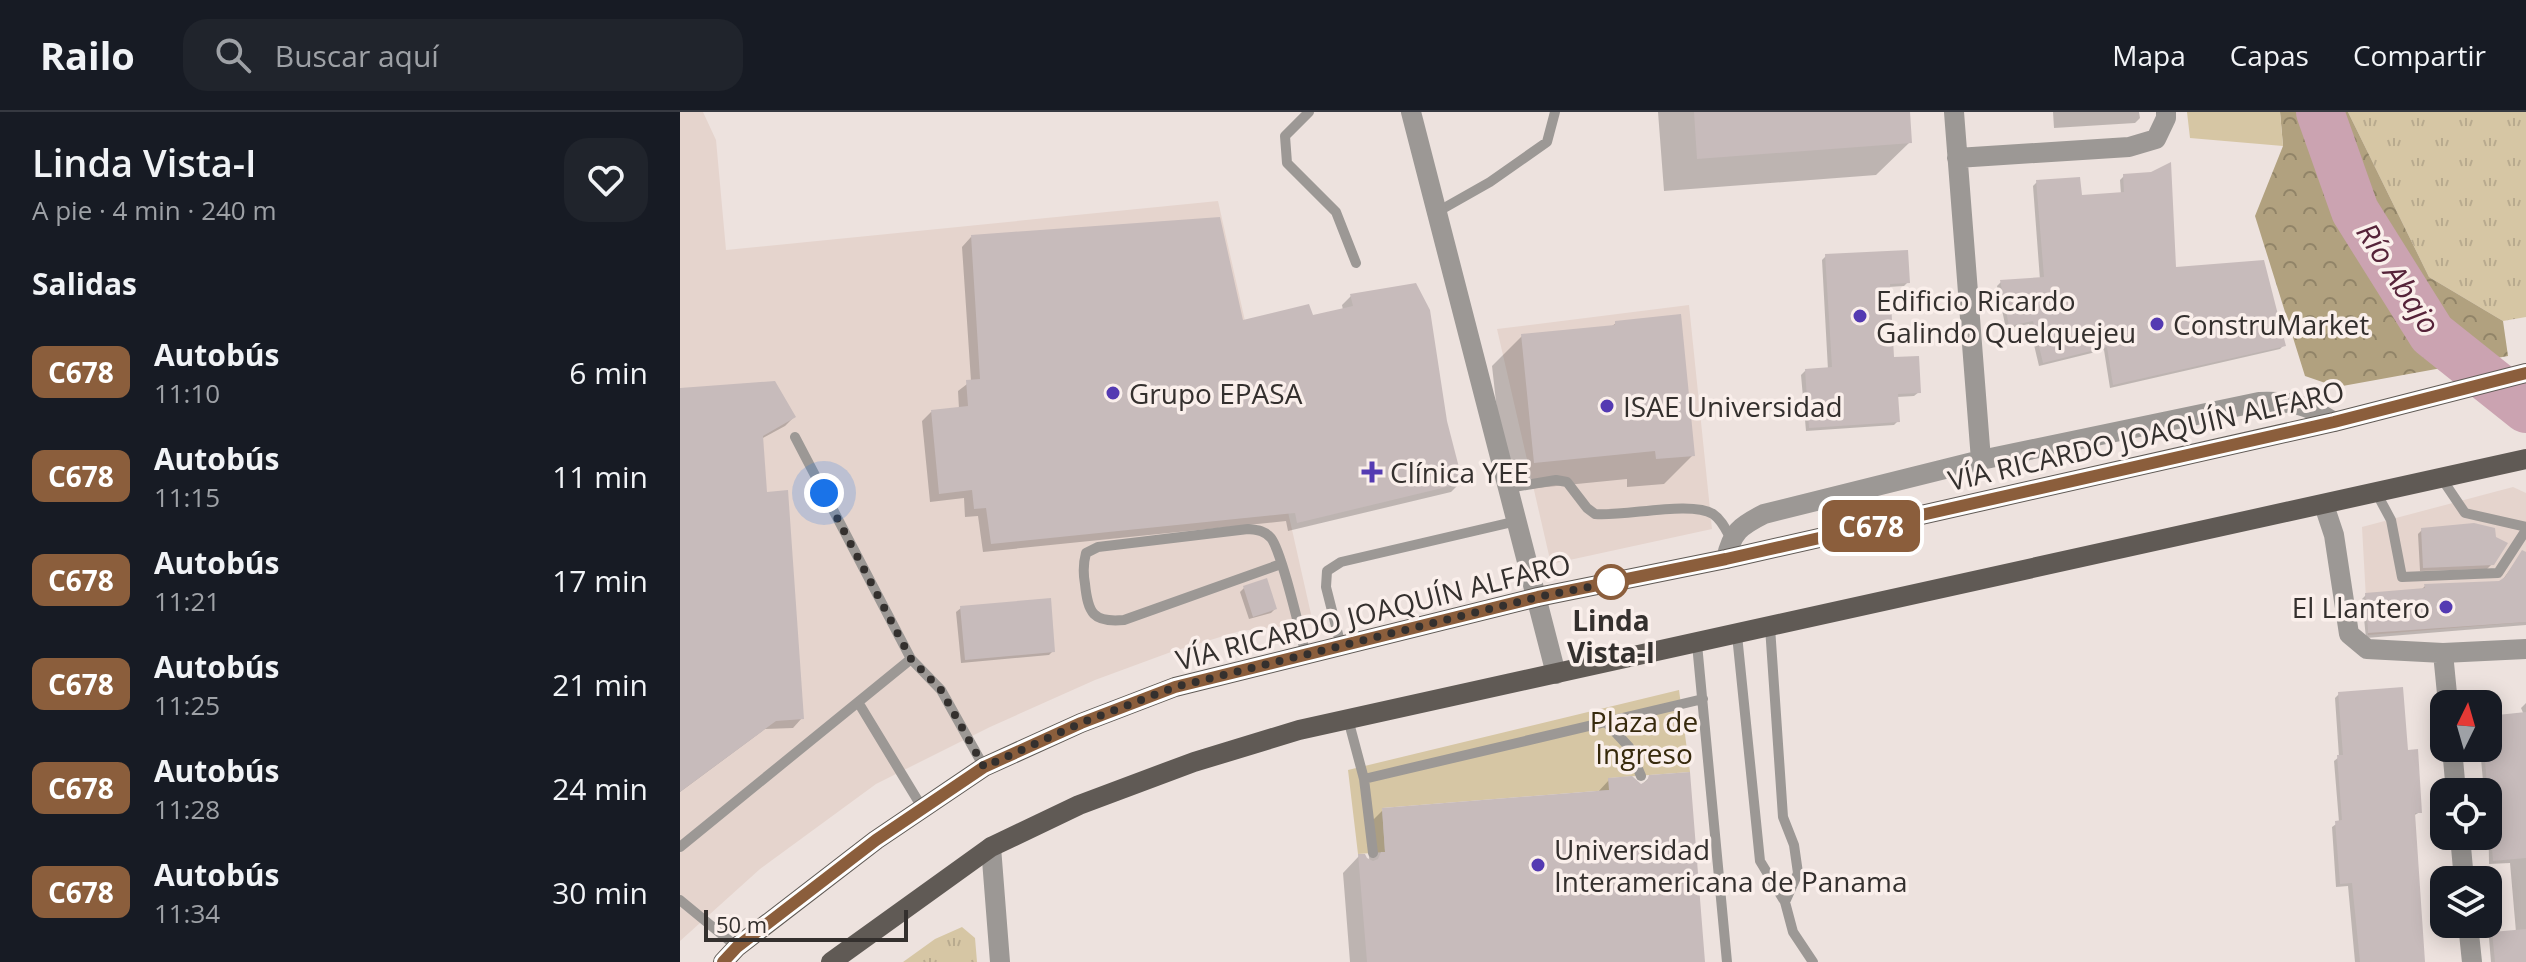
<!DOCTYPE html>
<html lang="es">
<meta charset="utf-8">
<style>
:root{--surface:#171b24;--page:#20242c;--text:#f1f3f6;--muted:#9ea1a6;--line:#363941}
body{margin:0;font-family:"Open Sans",sans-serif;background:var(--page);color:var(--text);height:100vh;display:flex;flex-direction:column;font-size:30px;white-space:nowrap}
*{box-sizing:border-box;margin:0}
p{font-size:26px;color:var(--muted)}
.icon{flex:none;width:44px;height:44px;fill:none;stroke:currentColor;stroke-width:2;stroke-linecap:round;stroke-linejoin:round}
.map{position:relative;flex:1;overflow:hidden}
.sheet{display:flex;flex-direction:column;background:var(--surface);width:680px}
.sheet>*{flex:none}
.badge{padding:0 16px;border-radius:12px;font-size:28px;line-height:52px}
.needle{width:52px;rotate:5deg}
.tools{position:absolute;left:1750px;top:578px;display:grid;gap:16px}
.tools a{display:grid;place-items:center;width:72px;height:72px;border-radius:16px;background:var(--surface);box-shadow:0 4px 20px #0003;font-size:40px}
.scale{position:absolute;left:24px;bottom:20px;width:204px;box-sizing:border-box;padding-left:8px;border:4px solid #34302e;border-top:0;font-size:22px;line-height:28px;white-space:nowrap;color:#34302e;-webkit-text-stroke:6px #faefeb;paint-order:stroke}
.you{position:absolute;width:40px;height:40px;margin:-20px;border:6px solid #fff;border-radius:50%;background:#1a73e8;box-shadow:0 0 0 12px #1a73e833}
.map>.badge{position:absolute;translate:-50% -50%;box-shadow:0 0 0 4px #fff}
h2{padding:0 32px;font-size:30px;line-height:72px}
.round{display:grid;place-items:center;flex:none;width:84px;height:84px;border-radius:24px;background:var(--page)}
.summary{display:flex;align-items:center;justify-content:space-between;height:136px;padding:0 32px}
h1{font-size:38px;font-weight:600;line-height:60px}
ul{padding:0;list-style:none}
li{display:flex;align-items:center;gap:24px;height:104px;padding:0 32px}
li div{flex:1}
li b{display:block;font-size:30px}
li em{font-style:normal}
li .badge{min-width:88px;font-weight:700;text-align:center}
header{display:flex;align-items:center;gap:48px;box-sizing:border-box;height:112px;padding:0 40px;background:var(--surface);border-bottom:2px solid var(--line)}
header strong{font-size:38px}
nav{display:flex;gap:44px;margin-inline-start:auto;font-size:28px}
.search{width:560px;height:72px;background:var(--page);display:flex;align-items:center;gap:20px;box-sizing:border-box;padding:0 28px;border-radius:24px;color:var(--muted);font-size:30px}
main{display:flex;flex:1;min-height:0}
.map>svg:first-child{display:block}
.built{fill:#e5d4cd}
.grass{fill:url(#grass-tufts)}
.forest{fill:url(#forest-crowns)}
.green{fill:#d6c6a4}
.shadow{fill:#0003}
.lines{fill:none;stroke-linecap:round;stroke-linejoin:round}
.river{stroke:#cba3b1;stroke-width:48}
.building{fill:#c7bbbb}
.service{stroke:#9c9895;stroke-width:10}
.minor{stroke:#9c9895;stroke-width:20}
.tertiary{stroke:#9c9895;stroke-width:20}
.primary{stroke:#605a55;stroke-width:20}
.line-casing{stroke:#fff;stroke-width:18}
.line{stroke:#8b5e3c;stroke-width:12}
.walk{stroke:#34302e;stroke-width:8;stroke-dasharray:0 14.4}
.poi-dot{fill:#543ab2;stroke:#faefeb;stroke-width:3}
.stop-dot{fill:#fff;stroke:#8b5e3c;stroke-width:4}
.labels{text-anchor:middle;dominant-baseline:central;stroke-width:7;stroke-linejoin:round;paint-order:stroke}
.poi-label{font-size:28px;fill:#34302e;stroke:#faefeb;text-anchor:start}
.street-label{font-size:28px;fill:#34302e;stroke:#faefeb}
.stop-label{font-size:28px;font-weight:bold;fill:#34302e;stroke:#faefeb}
.park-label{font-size:28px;fill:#372a0c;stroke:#faefeb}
.water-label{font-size:30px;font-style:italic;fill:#562339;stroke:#faefeb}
</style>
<header>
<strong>Railo</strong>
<div class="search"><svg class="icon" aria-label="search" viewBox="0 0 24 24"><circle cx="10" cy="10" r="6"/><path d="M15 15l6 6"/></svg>Buscar aquí</div>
<nav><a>Mapa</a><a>Capas</a><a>Compartir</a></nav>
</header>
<main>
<section class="sheet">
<div class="summary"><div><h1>Linda Vista-I</h1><p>A pie · 4 min · 240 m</p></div><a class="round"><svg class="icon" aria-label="heart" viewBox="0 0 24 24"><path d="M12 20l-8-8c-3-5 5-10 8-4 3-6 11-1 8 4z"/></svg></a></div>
<h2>Salidas</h2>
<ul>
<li><span class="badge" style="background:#8b5e3c;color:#fff">C678</span><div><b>Autobús</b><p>11:10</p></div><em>6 min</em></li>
<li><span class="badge" style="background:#8b5e3c;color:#fff">C678</span><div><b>Autobús</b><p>11:15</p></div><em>11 min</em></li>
<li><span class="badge" style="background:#8b5e3c;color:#fff">C678</span><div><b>Autobús</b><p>11:21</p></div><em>17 min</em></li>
<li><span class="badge" style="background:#8b5e3c;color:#fff">C678</span><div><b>Autobús</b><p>11:25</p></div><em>21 min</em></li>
<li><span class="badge" style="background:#8b5e3c;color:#fff">C678</span><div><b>Autobús</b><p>11:28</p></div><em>24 min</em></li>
<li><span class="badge" style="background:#8b5e3c;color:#fff">C678</span><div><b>Autobús</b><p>11:34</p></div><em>30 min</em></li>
</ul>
</section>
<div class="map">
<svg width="1846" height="850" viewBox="0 0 1846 850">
<defs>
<pattern id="grass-tufts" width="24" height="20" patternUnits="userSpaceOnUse" patternTransform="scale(2)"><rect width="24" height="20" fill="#d6c6a4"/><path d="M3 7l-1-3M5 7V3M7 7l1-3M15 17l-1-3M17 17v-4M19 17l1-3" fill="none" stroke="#b8aa8e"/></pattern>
<pattern id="forest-crowns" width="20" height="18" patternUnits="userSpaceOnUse" patternTransform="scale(2)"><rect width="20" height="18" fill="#b1a17f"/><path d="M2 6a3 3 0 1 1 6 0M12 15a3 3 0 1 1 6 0" fill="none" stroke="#918468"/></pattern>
</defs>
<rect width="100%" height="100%" fill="#ede2de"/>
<path class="built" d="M0,0H23L36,28L46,138L538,89L633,511L560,519L491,540L415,568L310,615L196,672L80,757L0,829Z
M1009,193L1032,417L871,452L817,217Z
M1833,375L1846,381V510L1688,523L1682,415Z"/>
<path class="grass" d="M1668,0H1846V205L1823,209L1749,165Z
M282,815L295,826L297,850H223L255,827Z"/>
<path class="forest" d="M1600,0H1668L1749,165L1823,209L1828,244L1657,275L1625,264L1575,104L1603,34Z"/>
<path class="green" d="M1507,0H1600L1603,34L1510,26Z
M999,578L1010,660L929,666V678L702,696L705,740L678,742L668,658Z"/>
<path class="shadow" d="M978,0H1228L1230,30L1196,63L984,79Z
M1373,0H1459L1460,6L1455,11L1374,16Z
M1444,64L1494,157L1604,233L1600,237L1430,276L1424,238L1359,254L1349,212L1326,217L1317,174L1321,170L1360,168L1353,74L1357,70L1400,85L1441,83L1440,68Z
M291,125L562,210L632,206L663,198L662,193L671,184L765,309L780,371L771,380L608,419L606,409L303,440L298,404L285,405L284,386L250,390L242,309L251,300L279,297L278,279L291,269L282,135Z
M1146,144L1228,170L1224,174L1208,175L1213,247L1239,280L1234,284L1217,285L1218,309L1214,313L1126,319L1121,263L1125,259L1148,258L1142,148Z
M936,211L1013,343L984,372L947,375V367L826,379L812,254L842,224L931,215Z
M0,278L114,305L105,314L81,327L85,382L122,606L113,616L85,617L0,680Z
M1742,418L1812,452L1807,457L1740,459L1738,422Z
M1846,442V513L1686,526L1682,487L1686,483L1741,478L1745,474L1821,470L1839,445Z
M564,476L595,497L591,501L569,507L560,480Z
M281,496L373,539L369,543L281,551L276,500Z
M1659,582L1726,640L1740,700L1733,704L1743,850H1675L1668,774L1656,775L1652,715L1659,710L1654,649L1659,645L1655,586Z
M1846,591V850H1811L1809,826L1813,822L1836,820L1830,751L1809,752L1808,680H1804L1800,636H1808V606L1844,603L1841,596Z
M970,665L1023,850H670L663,761L679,744L690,755L686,715L703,698L917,681L929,668L960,674Z"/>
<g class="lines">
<path class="river" d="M1640,0L1675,99L1752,222L1846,297"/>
</g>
<path class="building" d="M1014,0H1230L1232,31L1017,47Z
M1491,50L1496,155L1584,148L1606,234L1433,273L1427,235L1363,251L1353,209L1329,214L1320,168L1364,165L1356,68L1400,65L1402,83L1444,80L1443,62L1471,60Z
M540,105L563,208L629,192L633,203L673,194L670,182L736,171L750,198L767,309L783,371L617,411L615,401L311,432L306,396L294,397L292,378L259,382L251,298L288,294L286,268L300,267L291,123Z
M1228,138L1230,171L1210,172L1214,245L1239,244L1241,281L1218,282L1220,310L1129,316L1125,257L1152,255L1145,142Z
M1001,202L1015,344L976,347L975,339L854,351L841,222L935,213V209Z
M95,269L116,305L83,324L87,380L108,378L124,607L96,609L0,680V276Z
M1794,411L1815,416L1816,425L1828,431L1814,453L1743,456L1741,416Z
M1842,438L1846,440V510L1688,521L1685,481L1745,476L1744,472L1819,469L1825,465Z
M587,466L597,497L573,505L563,474Z
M371,486L375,540L285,548L280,494Z
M1723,575L1728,638L1738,637L1742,701H1735L1745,850H1680L1672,771L1660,772L1655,709L1662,708L1657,643H1663L1658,580Z
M1846,600V746L1813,749L1804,636H1808V604Z
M1010,660L1025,850H687L678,742H685L687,746L693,749L698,747L701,740H705L702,696L929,678L928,666L952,664L961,672L967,669L969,663Z
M1846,817V850H1815L1812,820Z"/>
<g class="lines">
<path class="service" d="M629,0L605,24L607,51L656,100L676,151
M757,100L810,70L867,30L875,0
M115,325L231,547L261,578L304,655
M1762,367L1785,401L1846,415
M828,376L876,368L887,370L907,396L915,402C944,405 1011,388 1033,402C1042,408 1046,418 1051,427
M1697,382L1711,408L1722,465L1818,461L1846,418
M601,452L444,508C413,511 408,501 405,472C403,461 403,452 406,441L418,435L568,417C577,418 584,418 591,426C602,440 620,520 626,543
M1090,515L1103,705L1114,733L1118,761L1105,790
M1057,523L1080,749L1105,790L1113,820L1133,850
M1017,532L1047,850
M661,534L646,475L647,459L661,450L837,409
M178,590L243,697
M668,607L684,667L693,741
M926,610L949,635L961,664
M684,667L1023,587
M0,735L231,547
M0,788L57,835"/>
<path class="minor" d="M1274,0L1301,348
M1277,46L1449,35L1476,27L1486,6V0
M1644,393L1654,423L1669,522L1687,537L1763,541L1846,537
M1046,447C1052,420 1060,414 1084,402L1301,348L1579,290C1611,289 1626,292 1654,310
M1763,541L1768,592
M1772,636L1776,680
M1780,724L1784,768
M311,735L320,850
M1788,812L1792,850"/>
<path class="tertiary" d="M731,0L876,562"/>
<path class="primary" d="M43,850L57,835L196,728L304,655L401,611L495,575L858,485L1046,447L1654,310L1846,261
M151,850L311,735L399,693L514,650L619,618L1846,347"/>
</g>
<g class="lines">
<g class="line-casing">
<path id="line" d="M43,850L57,835L196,728L304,655L401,611L495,575L858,485L1046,447L1654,310L1846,261"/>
</g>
<use href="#line" class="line"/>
<path class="walk" d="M144,381L231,547L261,578L304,655L401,611L495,575L858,485L939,469L931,470"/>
</g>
<g class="poi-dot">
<circle cx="1180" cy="204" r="8"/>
<circle cx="1477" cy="212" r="8"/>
<circle cx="433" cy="281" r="8"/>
<circle cx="927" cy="294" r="8"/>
<path d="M688 348h8v8h8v8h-8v8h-8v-8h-8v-8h8z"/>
<circle cx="1766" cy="495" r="8"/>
<circle cx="858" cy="753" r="8"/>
</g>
<circle class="stop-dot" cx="931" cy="470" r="16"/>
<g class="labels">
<g class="poi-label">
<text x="1196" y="188">Edificio Ricardo<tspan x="1196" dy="32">Galindo Quelquejeu</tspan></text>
<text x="1493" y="212">ConstruMarket</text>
<text x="449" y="281">Grupo EPASA</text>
<text x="943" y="294">ISAE Universidad</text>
<text x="710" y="360">Clínica YEE</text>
<text x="1750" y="495" text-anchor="end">El Llantero</text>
<text x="874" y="737">Universidad<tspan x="874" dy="32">Interamericana de Panama</tspan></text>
</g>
<g class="street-label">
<text transform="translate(1466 323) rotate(-13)">VÍA RICARDO JOAQUÍN ALFARO</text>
<text transform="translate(693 499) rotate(-14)">VÍA RICARDO JOAQUÍN ALFARO</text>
</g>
<g class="stop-label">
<text x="931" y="508">Linda<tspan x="931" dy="32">Vista-I</tspan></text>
</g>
<g class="park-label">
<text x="964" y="609">Plaza de<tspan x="964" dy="32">Ingreso</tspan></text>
</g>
<g class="water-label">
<text transform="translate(1719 166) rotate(57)">Río Abajo</text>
</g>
</g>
</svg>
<div class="tools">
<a><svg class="needle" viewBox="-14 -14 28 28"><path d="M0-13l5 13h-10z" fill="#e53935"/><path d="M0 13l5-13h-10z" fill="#9ea1a6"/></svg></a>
<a><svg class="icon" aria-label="locate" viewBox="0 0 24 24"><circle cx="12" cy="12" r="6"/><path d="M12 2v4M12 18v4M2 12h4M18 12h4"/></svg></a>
<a><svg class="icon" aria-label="layers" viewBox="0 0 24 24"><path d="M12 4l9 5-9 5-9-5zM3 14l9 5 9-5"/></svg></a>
</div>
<div class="scale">50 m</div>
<div class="you" style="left:144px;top:381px"></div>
<b class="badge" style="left:1191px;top:414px;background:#8b5e3c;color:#fff">C678</b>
</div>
</main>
